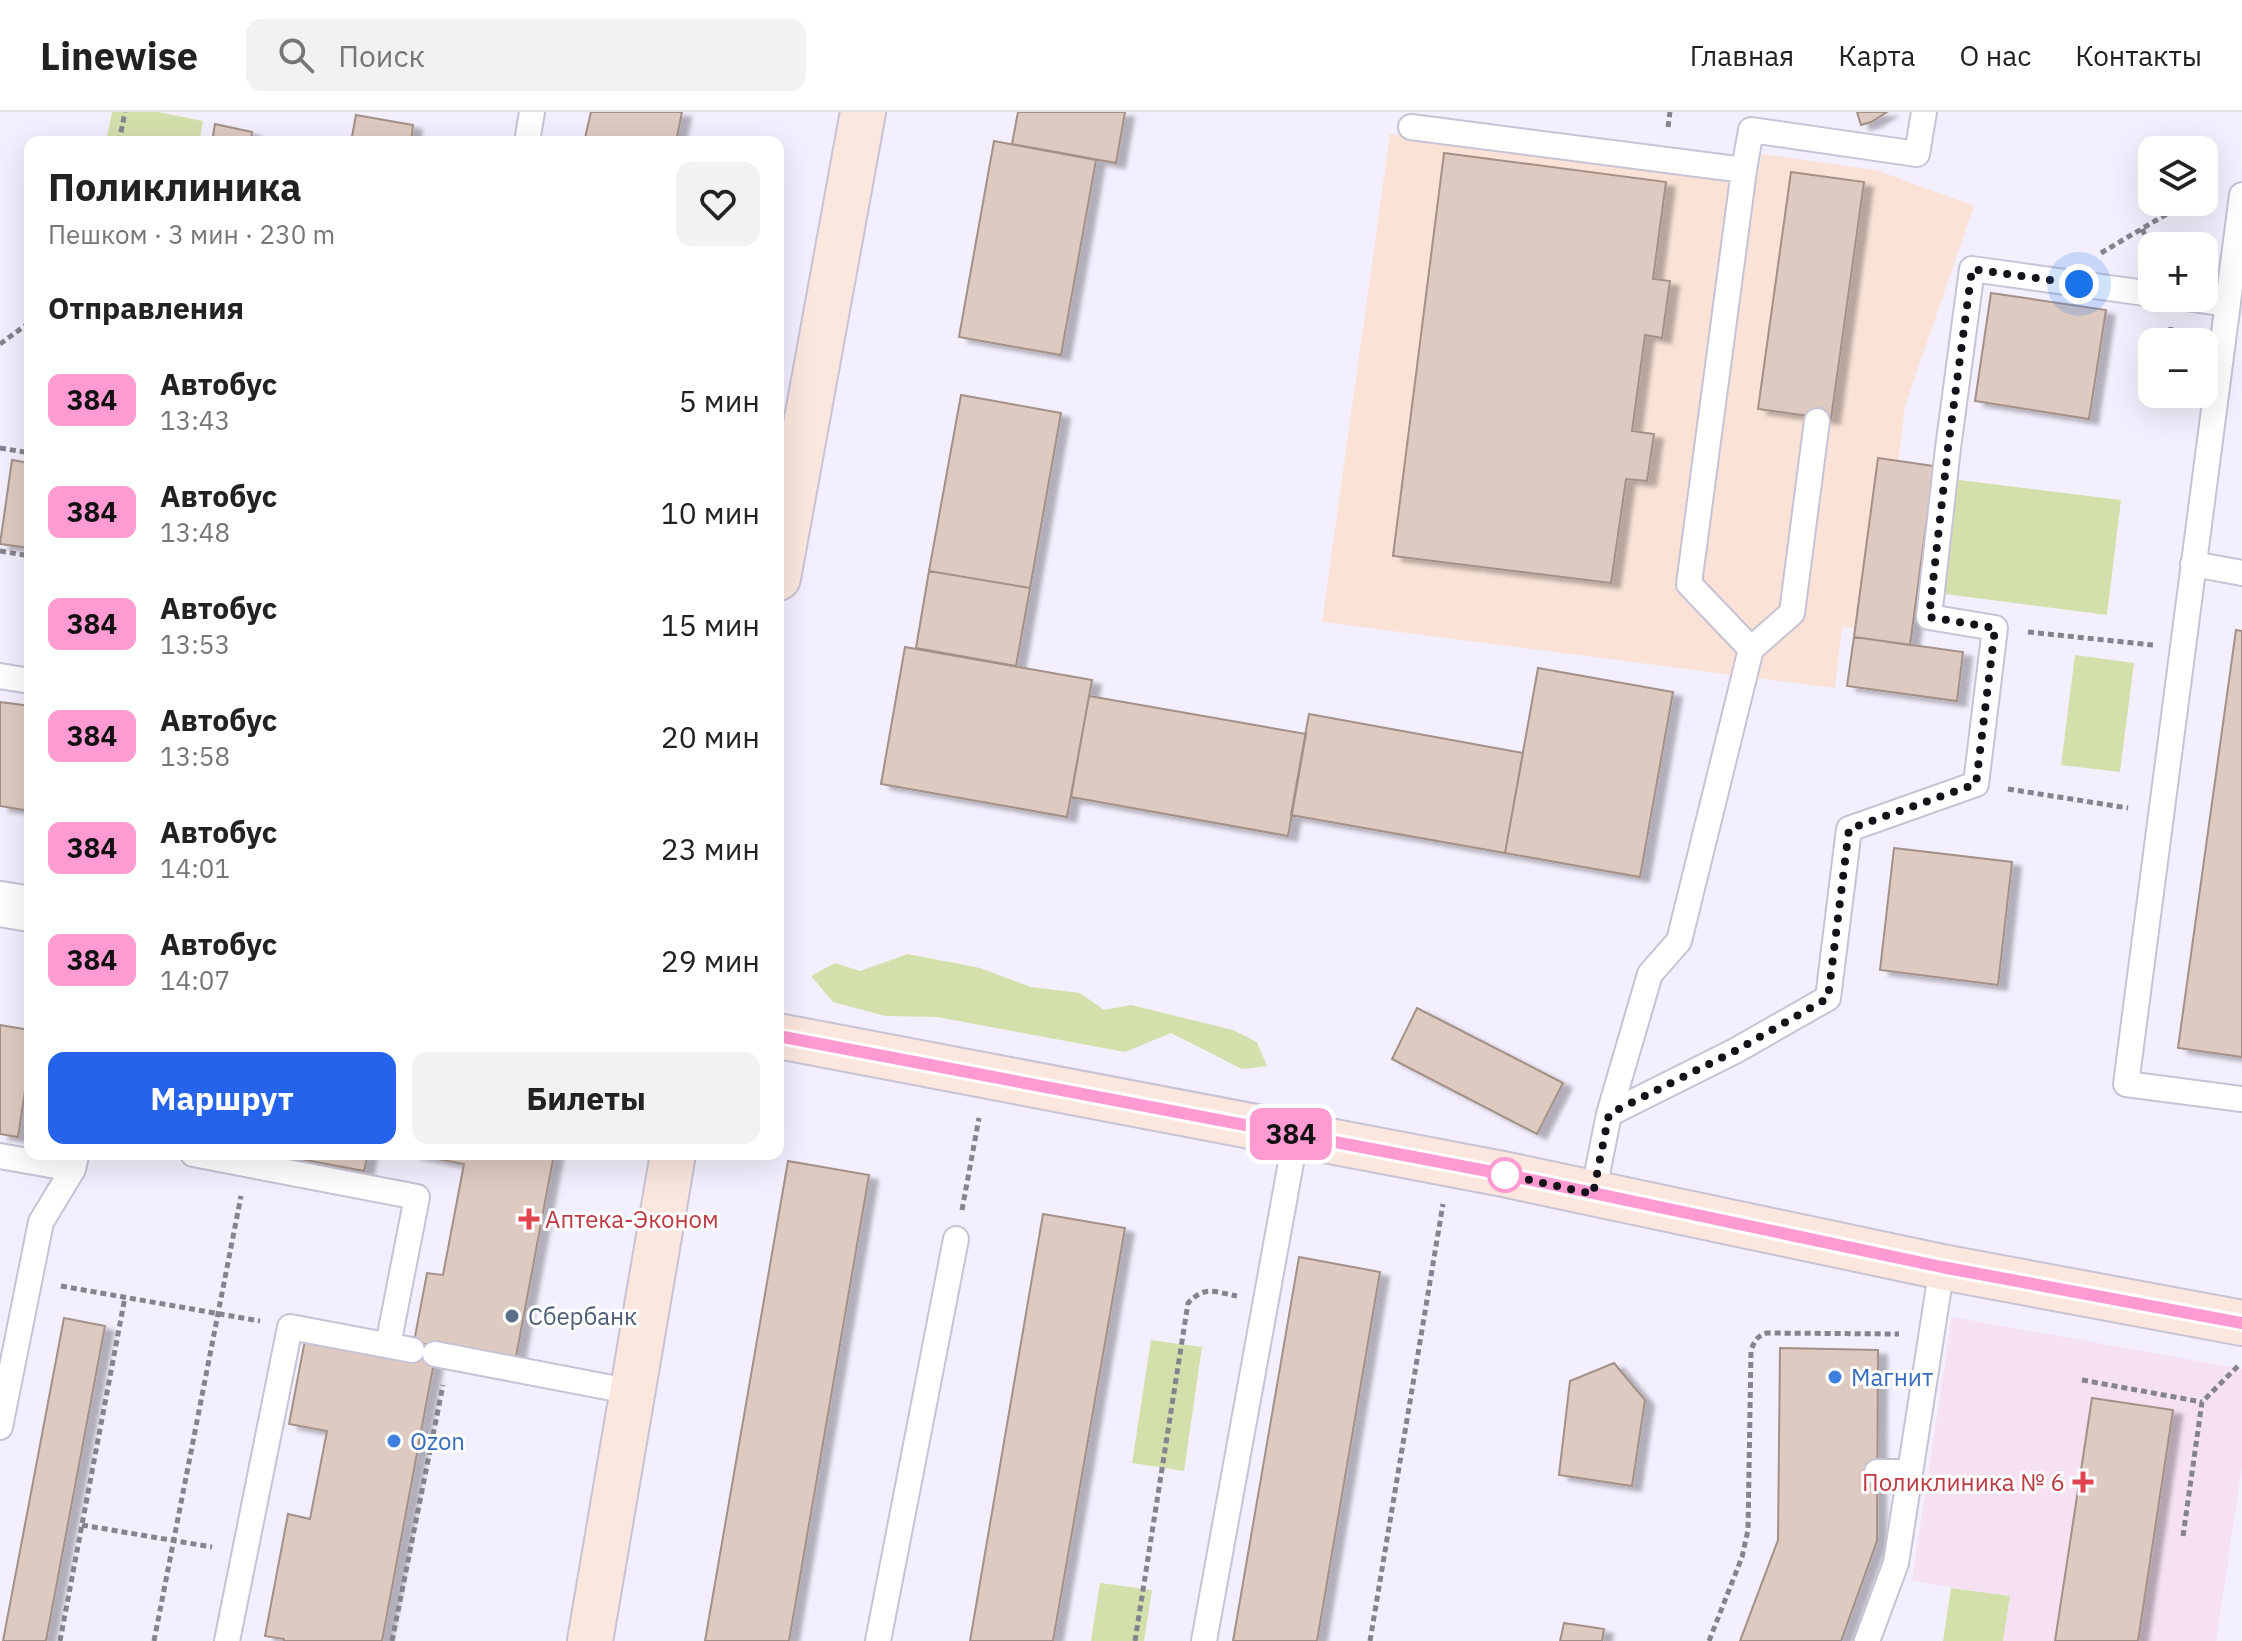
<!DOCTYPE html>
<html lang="ru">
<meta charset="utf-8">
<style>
:root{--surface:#fff;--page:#f2f2f2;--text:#222;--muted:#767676;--line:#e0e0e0;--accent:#2563eb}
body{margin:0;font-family:"IBM Plex Sans",sans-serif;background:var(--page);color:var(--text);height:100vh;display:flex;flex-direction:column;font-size:30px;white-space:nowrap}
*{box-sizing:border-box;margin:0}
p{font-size:26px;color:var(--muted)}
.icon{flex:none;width:44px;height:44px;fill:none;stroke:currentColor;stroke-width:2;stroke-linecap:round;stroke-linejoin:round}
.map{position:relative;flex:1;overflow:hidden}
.details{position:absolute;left:24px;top:24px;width:760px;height:1024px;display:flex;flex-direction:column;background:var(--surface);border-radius:16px;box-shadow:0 8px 32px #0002}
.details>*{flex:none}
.badge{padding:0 16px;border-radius:12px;font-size:28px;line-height:52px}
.tools{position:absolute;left:2138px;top:24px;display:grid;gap:16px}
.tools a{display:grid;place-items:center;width:80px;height:80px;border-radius:16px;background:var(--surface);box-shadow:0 8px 32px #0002;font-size:40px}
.you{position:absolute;width:40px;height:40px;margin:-20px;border:6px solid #fff;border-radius:50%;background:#1a73e8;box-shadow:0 0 0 12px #1a73e833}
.map>.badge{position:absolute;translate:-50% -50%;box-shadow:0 0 0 4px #fff}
h2{padding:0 24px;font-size:30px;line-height:72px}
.round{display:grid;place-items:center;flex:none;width:84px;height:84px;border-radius:16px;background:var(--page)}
.summary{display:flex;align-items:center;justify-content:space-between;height:136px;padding:0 24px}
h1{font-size:38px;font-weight:700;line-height:60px}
.button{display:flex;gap:16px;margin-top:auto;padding:16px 24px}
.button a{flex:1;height:92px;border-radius:16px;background:var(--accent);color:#fff;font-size:32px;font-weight:700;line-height:92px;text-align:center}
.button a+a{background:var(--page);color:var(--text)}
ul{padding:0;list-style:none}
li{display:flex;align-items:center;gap:24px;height:112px;padding:0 24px}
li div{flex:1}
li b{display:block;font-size:30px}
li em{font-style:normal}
li .badge{min-width:88px;font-weight:700;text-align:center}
header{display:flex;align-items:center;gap:48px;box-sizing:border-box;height:112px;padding:0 40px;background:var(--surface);border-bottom:2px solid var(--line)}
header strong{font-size:38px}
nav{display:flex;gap:44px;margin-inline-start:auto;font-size:28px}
.search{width:560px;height:72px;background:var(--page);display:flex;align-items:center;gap:20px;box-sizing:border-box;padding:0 28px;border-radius:16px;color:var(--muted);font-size:30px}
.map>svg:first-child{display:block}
.commercial{fill:#fae2d7}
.medical{fill:#f5e1f1}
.green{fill:#d4e0ac}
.building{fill:#decac1;stroke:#a39087;stroke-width:2;filter:url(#shadow)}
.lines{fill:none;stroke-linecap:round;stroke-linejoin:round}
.lane-casing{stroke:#c7c3d5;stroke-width:28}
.street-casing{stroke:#c7c3d5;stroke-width:48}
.secondary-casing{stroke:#c7c3d5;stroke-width:48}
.path{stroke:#85838d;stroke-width:5;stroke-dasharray:6 4;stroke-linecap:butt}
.lane{stroke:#fff;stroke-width:24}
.street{stroke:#fff;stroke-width:44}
.secondary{stroke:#fce7de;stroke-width:44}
.line-casing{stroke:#fff;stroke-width:18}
.line{stroke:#ff9ad2;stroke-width:12}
.walk{stroke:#141319;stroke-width:8;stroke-dasharray:0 14.4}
.stop-dot{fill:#fff;stroke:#ff9ad2;stroke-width:4}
.health-dot{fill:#e0444e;stroke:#fff;stroke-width:3}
.service-dot{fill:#5c6f8a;stroke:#fff;stroke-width:3}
.shop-dot{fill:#3f7fe0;stroke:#fff;stroke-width:3}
.labels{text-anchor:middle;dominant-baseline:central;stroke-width:6;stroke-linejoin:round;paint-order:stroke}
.health-label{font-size:24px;fill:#be3a42;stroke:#fff;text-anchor:start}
.service-label{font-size:24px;fill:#4e5e75;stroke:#fff;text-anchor:start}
.shop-label{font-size:24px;fill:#366cbe;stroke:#fff;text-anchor:start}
</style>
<header>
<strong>Linewise</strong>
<div class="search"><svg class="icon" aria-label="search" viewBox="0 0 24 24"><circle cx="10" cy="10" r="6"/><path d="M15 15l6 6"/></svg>Поиск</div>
<nav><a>Главная</a><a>Карта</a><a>О нас</a><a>Контакты</a></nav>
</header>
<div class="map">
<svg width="2242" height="1529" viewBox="0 0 2242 1529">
<defs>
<filter id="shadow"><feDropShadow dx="9" dy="5" stdDeviation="2" flood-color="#0004"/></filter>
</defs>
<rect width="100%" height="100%" fill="#f3effe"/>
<path class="commercial" d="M1390,22L1756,68L1762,42L1876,58L1974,94L1905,294L1879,518L1842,515L1835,576L1322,510Z"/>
<path class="medical" d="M1952,1205L2242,1257V1354L2216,1529H2003L2010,1484L1912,1469Z"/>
<path class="green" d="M112,0H158L203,9L199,30H106Z
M1951,367L2121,388L2107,503L1937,481Z
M2075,543L2134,551L2120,660L2061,653Z
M908,842L980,856L1031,875L1080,881L1104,898L1131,893L1233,918L1257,930L1267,954L1242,957L1171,921L1125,940L937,905L885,904L833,890L811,864L835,851L860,859Z
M1151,1228L1202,1235L1184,1359L1132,1351Z
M1100,1471L1152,1478L1144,1529H1091Z
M1951,1476L2010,1484L2003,1529H1943Z"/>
<path class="building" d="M591,0H682L676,30H584Z
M1018,0H1125L1116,51L1012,32Z
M1857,0H1887L1871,10L1861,13Z
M356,3L413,13L411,30H351Z
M215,12L252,20L251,30H212Z
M994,29L1096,48L1061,243L959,225Z
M1444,41L1666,70L1653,167L1670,169L1662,226L1645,223L1632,319L1654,322L1647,369L1626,367L1611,471L1393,444Z
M1791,60L1864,70L1831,307L1758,297Z
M1991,181L2106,198L2089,307L1975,289Z
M961,283L1061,301L1030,476L929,459Z
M1878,346L1934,354L1910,533L1854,525Z
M12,348L30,351V436L0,432Z
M929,459L1030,476L1016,554L916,536Z
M2236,518L2242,519V945L2178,936Z
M1854,525L1963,540L1957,589L1847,574Z
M905,535L1092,568L1067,705L881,672Z
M1538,556L1673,580L1640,765L1505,741Z
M1089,584L1306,622L1288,724L1071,685Z
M0,590L30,594V699L0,694Z
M1309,602L1523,641L1505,741L1291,703Z
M1894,736L2012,750L1998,873L1880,858Z
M1417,896L1563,971L1537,1022L1392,947Z
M0,913L30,918V946L18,1025L0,1022Z
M274,1042H368L364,1059Z
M412,1042H554L515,1250L414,1230L427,1161L443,1163L464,1052Z
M788,1049L869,1063L789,1529H705Z
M1043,1102L1125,1116L1053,1529H970Z
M1299,1145L1380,1160L1317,1529H1233Z
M64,1206L105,1214L46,1529H3Z
M305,1228L414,1230L437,1234L382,1529H284V1527L265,1524L288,1402L310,1407L327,1319L289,1312Z
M1780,1236L1878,1238L1877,1429L1841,1529H1740L1778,1428Z
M1614,1251L1645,1288L1632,1374L1559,1363L1570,1269Z
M2092,1286L2173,1298L2138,1529H2055Z
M1564,1511L1604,1517L1602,1529H1560Z"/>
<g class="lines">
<g class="lane-casing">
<path id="lane" d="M1411,15L1744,58
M527,30L532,0
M2242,83L2126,972L2242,987
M2186,186L2227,192
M2193,452L2242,461
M1751,537L1689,472L1744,58L1751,18L1917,42L1924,0
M0,564L30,569
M1609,1002L1735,939L1828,886L1849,717L1976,672L1995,516L1929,505L1948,336L1972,157L2152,182
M193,1042L417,1085L388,1233
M0,1044L73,1057L76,1044
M1593,1082L1609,1002L1650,862L1679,829L1751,537L1792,501L1817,309
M435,1242L633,1280
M0,1315L41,1110L73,1057
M1877,1360H1910
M227,1529L290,1215L412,1238
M878,1529L956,1127
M1204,1529L1296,1023
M1867,1529L1896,1451L1942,1155"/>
</g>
<g class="street-casing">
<path id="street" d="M0,792L30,797"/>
</g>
<g class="secondary-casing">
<path id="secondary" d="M778,466L863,0
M778,924L1503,1062L1942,1155L2242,1211
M590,1529L673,1042"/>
</g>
<path class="path" d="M1668,15L1670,0
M119,30L125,0
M2142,117L2152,137
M2101,141L2187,90
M2169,230L2171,215
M0,232L30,210
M0,336L30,341
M0,439L30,444
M2028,520L2153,533
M2008,677L2128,696
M962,1098L979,1006
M61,1174L260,1209
M2082,1268L2202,1290
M82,1413L212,1435
M2183,1424L2202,1290L2238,1254
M60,1529L125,1185
M154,1529L241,1084
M392,1529L443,1273
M1135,1529L1188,1191C1205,1173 1214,1180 1237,1184
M1370,1529L1443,1092
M1709,1529L1742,1445L1748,1418L1751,1239C1754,1229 1757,1224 1767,1221L1899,1222"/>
<use href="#lane" class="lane"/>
<use href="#street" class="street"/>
<use href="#secondary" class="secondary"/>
</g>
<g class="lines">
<g class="line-casing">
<path id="line" d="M778,924L1503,1062L1942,1155L2242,1211"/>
</g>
<use href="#line" class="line"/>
<path class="walk" d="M1505,1063L1503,1062L1593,1082L1609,1002L1735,939L1828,886L1849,717L1976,672L1995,516L1929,505L1948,336L1972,157L2079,172"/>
</g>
<circle class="stop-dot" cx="1505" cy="1063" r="16"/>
<g class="health-dot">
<path d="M525 1095h8v8h8v8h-8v8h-8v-8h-8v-8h8z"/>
<path d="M2079 1358h8v8h8v8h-8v8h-8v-8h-8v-8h8z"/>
</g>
<circle class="service-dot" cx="512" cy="1204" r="8"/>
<g class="shop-dot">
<circle cx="1835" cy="1265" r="8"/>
<circle cx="394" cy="1329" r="8"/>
</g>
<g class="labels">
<g class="health-label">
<text x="545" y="1107">Аптека-Эконом</text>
<text x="2065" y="1370" text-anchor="end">Поликлиника № 6</text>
</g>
<g class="service-label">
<text x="528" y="1204">Сбербанк</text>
</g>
<g class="shop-label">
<text x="1851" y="1265">Магнит</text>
<text x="410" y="1329">Ozon</text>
</g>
</g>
</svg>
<div class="tools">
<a><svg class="icon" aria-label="layers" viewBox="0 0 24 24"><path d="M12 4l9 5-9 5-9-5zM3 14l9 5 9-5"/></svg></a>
<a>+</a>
<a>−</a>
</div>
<div class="you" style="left:2079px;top:172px"></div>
<b class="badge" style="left:1291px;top:1022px;background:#ff9ad2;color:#111">384</b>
<section class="details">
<div class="summary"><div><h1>Поликлиника</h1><p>Пешком · 3 мин · 230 m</p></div><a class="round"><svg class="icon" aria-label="heart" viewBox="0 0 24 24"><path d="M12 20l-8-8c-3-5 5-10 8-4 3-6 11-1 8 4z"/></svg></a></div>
<h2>Отправления</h2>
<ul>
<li><span class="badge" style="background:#ff9ad2;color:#111">384</span><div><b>Автобус</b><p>13:43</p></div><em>5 мин</em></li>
<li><span class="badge" style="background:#ff9ad2;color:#111">384</span><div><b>Автобус</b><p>13:48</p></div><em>10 мин</em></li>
<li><span class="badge" style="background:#ff9ad2;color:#111">384</span><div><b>Автобус</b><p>13:53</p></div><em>15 мин</em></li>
<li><span class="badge" style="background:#ff9ad2;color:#111">384</span><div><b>Автобус</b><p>13:58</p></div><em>20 мин</em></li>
<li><span class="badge" style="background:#ff9ad2;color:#111">384</span><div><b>Автобус</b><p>14:01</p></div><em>23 мин</em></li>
<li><span class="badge" style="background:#ff9ad2;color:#111">384</span><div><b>Автобус</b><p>14:07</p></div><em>29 мин</em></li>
</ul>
<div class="button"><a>Маршрут</a><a>Билеты</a></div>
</section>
</div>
